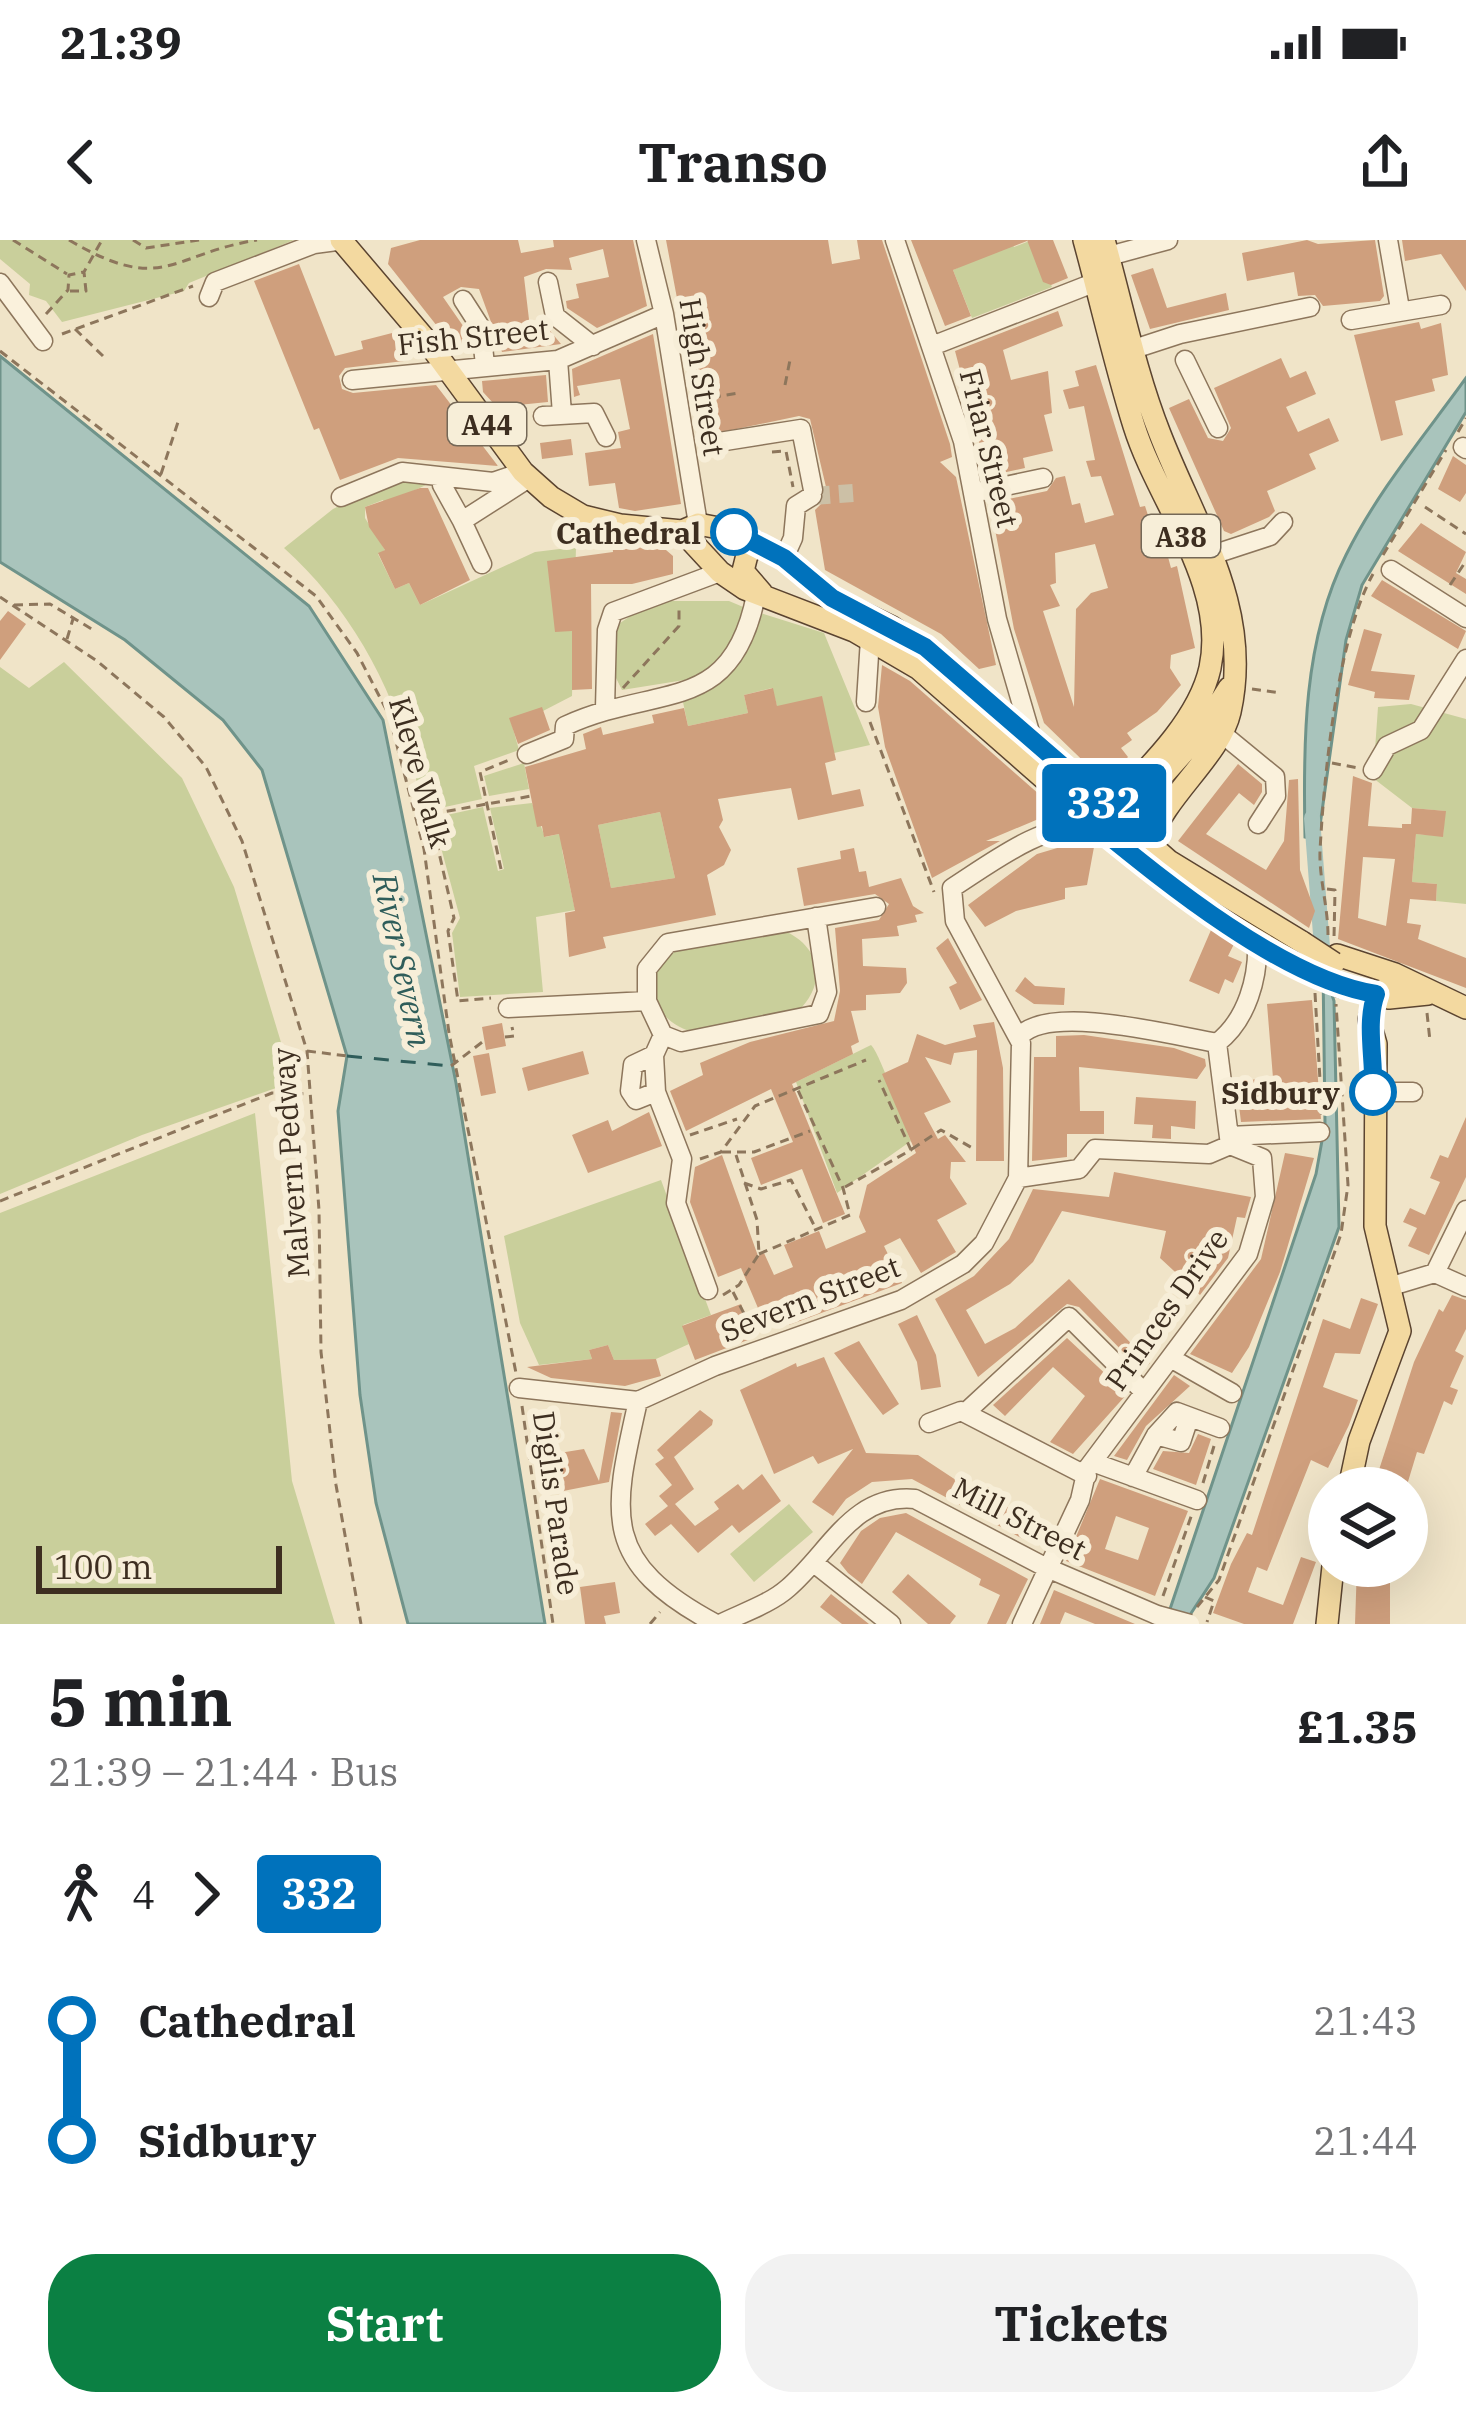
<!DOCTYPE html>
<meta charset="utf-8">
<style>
:root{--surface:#fff;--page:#f2f2f2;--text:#202124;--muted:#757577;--accent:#0b8043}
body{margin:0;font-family:"IBM Plex Serif",serif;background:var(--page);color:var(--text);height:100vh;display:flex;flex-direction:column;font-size:45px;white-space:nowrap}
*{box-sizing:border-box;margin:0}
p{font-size:39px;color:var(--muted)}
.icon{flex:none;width:66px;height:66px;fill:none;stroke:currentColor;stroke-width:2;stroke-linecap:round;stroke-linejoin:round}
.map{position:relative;height:1384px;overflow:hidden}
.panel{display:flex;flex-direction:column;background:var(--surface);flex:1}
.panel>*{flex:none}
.badge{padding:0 24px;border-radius:9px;font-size:42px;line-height:78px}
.tools{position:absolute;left:1308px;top:1227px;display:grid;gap:24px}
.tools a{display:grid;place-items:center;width:120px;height:120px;border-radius:50%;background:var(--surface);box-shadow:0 12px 48px #0002;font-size:60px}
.scale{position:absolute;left:36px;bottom:30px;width:246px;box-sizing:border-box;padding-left:12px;border:6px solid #3d2e20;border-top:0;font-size:33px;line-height:42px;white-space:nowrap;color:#3d2e20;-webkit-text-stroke:9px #f7eed8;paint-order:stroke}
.map>.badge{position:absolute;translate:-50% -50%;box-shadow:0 0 0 6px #fff}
.legs{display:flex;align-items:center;gap:18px;height:132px;padding:0 48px;font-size:39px}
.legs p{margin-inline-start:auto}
.summary{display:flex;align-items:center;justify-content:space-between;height:204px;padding:0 48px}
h1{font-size:66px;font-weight:700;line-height:90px}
.cta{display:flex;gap:24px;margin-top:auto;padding:24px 48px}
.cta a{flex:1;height:138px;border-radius:48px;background:var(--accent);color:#fff;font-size:48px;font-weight:700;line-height:138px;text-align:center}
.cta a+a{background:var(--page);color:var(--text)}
ul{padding:0 48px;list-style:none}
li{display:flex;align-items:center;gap:42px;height:120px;font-size:45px}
li i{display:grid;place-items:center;width:18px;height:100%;margin:0 15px;background:currentColor}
li i::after{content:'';width:30px;height:30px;margin:-15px;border:9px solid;border-radius:50%;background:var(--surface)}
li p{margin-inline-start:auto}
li:first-child i{background:linear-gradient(#0000 50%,currentColor 0)}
li:last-child i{background:linear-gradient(currentColor 50%,#0000 0)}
.status{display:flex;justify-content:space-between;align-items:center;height:84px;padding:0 60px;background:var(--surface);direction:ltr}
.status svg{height:33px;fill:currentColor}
header{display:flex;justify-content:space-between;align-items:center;height:156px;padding:0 48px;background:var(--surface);font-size:54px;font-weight:700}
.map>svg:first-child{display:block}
.green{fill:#c9cf9b}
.water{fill:#a9c4bc;stroke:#6f938a;stroke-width:3}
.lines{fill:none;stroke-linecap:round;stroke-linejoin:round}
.canal{stroke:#a9c4bc;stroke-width:16}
.ferry{stroke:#2f5d5a;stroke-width:3;stroke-dasharray:15 12;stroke-linecap:butt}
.building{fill:#cf9f7d;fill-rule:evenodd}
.minor-tunnel{stroke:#ccc0a6;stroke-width:18;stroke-dasharray:18 9;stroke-linecap:butt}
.minor-casing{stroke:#8d765c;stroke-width:21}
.major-casing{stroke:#5b4430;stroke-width:24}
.path{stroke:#8d765c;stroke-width:3;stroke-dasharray:9 6;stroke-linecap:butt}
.minor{stroke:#faf1dc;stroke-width:18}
.major{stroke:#f3d9a0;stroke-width:21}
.minor-bridge-casing{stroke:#8d765c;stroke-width:21;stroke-linecap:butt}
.major-bridge-casing{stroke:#5b4430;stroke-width:24;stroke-linecap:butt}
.minor-bridge{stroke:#faf1dc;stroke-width:18}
.major-bridge{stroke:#f3d9a0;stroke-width:21}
.line-1-casing{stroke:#fff;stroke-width:27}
.line-1{stroke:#0072bc;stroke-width:18}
.stop-1-dot{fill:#fff;stroke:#0072bc;stroke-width:6}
.labels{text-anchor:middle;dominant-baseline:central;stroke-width:12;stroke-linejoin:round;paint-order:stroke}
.shield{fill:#f7eed8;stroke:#756857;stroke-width:3}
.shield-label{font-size:27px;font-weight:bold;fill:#3d2e20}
.street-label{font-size:30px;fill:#3d2e20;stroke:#f7eed8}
.stop-label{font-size:30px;font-weight:bold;fill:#3d2e20;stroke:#f7eed8;text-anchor:end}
.water-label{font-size:33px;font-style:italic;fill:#2f5d5a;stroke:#f7eed8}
</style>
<div class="status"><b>21:39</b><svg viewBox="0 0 49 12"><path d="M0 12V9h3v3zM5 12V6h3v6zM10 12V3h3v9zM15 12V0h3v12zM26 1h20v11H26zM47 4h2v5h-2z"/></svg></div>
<header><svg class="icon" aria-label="back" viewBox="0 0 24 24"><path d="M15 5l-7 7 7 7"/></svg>Transo<svg class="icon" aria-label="share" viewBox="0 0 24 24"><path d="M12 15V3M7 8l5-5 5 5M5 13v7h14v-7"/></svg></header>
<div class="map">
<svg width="1466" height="1384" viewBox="0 0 1466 1384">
<rect width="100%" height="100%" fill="#f0e4c8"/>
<path class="green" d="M0,0H294L189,43L184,51L62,82L46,61L29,55L30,44L0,19Z
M1032,0L1052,47L972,78L953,30L1011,2L1014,7Z
M393,239L426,240V245L398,258L393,282L383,260L365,267V278L385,310L378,314L395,349L409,343L420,365L535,312L576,307L572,456L543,471L510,478L519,510L474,526L482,559L431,570L427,542L417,543C398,454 351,368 284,308L333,269Z
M670,361H729L748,369L731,410L697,438L622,450L615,436L617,385L641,369Z
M757,372L824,393L870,505L834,513L777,466L772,448L744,455L748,473L688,486L683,462C736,444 741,422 757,372Z
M64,422L182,538L234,647L293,842L142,895L0,954V427L29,448Z
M1411,464L1466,479V664L1436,661L1437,644L1412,642L1416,594L1443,596L1445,571L1412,568L1373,538L1378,467Z
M524,523L529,549L489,556L484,536Z
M532,563L545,597L582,589L562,610L575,670L536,677L543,752L460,757L452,693L460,678L433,578L483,567L498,631L504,629L490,568Z
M660,572L675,638L611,648L598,585Z
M782,690C821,705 828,744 797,772L696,793C677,788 660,778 656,757C642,693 742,696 782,690Z
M871,805C880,813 903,882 911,901L837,953L796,842Z
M255,873L292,1241L335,1384H0V973Z
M661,940L711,1075L683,1085L689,1104L656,1119L614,1120L608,1105L589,1110L592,1119L539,1125L520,1083L504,996Z
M789,1264L813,1292L754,1342L730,1314Z"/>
<path class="water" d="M0,116L309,366L383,480L456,843L545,1384H408L376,1263L360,1155L338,871L347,816L262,530L223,480L125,400L0,322Z
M1466,138V172L1362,345L1346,400L1318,600L1305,597C1303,504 1303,400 1346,315C1377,252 1425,195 1466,138Z
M1323,727L1334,761L1339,987L1214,1338L1184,1384H1165L1316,934L1325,884Z"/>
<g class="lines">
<path class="canal" d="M1312,578L1323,720"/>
<path class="ferry" d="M347,816L451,826"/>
</g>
<path class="building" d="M420,0H518L521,13L554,7L553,0H633L647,66L597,88L567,68L566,61L579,58L576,44L609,37L603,9L569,18L572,30L546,29L524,37L530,88L546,86L561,104L502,112L479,49L461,47L443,57L468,93L466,106L456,110L388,24L391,8Z
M666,0H828L832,24L860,19L857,0H882L950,204L952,217L940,222L956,237L996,425L979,429L941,394L825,330L815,270L824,261L826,247L810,179L799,176L703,196Z
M911,0H1027V1L953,30L971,76L945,86Z
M1027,0H1053L1068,38L1051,45L1043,42Z
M1307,0L1318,4L1375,0L1384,56L1380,61L1323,66L1315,55L1298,56L1294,32L1247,41L1242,13Z
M1402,0H1466V51L1441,14L1405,21Z
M299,24L335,116L363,109L361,101L396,92L404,121L345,128L339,136L342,149L353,153L436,145L498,226L398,218L340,240L319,188L314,190L254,41Z
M1153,28L1167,68L1226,53L1229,70L1150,89L1131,35Z
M1058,71L1063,86L1003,110L1011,140L1048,131L1052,173L1044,175L1053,211L1023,218L1025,228L988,236L955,111Z
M1419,82L1421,89L1441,83L1448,135L1432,139L1435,151L1395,161L1403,195L1381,201L1354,95Z
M653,94L681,264L635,271L619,268L615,243L589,246L585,213L621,208L618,192L630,189L620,139L577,146L580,155L574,157L572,129Z
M1281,118L1290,138L1306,131L1316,154L1286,167L1298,192L1329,178L1339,201L1309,214L1316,229L1267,251L1275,271L1269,277L1231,294L1224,291L1169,168L1189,159L1208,198L1223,201L1231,188L1214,148Z
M1096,125L1140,267L1145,266L1155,297L1162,295L1171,328L1177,326L1195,408L1171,415L1170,428L1181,445L1157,472L1127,493L1132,500L1121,508L1128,517L1105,542L1044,483L1014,389L990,263L1047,251L1056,238L1065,236L1072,265L1080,263L1085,283L1114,275L1101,236L1091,237L1086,221L1095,220L1084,166L1069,169L1063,150L1079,146L1075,131ZM1095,304L1108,348L1091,353L1076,369L1074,467L1043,371L1060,366L1050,345L1056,343L1055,313Z
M546,135L548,162L507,166L506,162L494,164L483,152L482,141Z
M571,199L573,215L542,219L540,203Z
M1453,216L1466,225V253L1460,262L1438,249Z
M420,248H428L470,340L420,365L409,343L395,349L378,313L385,310L369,287L365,267Z
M1421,283L1466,312L1456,333L1466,339V354L1398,311Z
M612,300L659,304L673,316V334L632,344H591L592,449L572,450V391L555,392L547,321L613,312Z
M1382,340L1466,391L1458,409L1371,356Z
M8,371L26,384L0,420V381Z
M1364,389L1382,394L1371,431L1415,435L1409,460L1374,458L1375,452L1348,445Z
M882,425L910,441L1040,555L1048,575L986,601H1000L932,638L885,507L878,467Z
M773,448L777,466L822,456L836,520L825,523L832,555L860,549L864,566L798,580L791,548L718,559L723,580L719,587L731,610L724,625L707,635L716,675L603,697L606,708L569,717L565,673L575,671L559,594L544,597L542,586L537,587L525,527L586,509L583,494L601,487L603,495L654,483L652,475L684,468L688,486L748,473L744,455ZM660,572L675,638L611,648L598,585Z
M542,467L550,490L518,504L509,478Z
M1238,524L1262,544V552L1254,565L1239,553L1206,594L1266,630L1284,601L1289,540L1298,539L1300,630L1315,671L1309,688L1178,601Z
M1353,536L1372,543L1368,586L1402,588V584H1411L1412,568L1446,571L1443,597L1416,594L1412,642L1437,644L1436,661L1410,659L1407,683L1421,685L1418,699L1466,718V748L1338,699ZM1363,617L1395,619L1386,686L1358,678Z
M1074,603L1094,607L1087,645L1065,648V659L1016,671L985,687L968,665L1037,614Z
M854,608L859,632L866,631L869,647L901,638L913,666L924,673L915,675L917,682L897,686L899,696L862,699L863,726L906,728L907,743L900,753L866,755V770L851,771L859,802L851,806L853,814L792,844L845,974L823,983L802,929L761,945L751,918L793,902L771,849L686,891L670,851L703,835L700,823L750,802L834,781L840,751L835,688L879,680L889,664L875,654L804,666L797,628L841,619L840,611Z
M1211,690L1234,704L1228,716L1242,722L1233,743L1225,739L1219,754L1189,741Z
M948,698L982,760L960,770L949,747L957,743L936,708Z
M1025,737L1035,746L1065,748L1064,765L1034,764L1015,751Z
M1312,760L1321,879L1241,882L1236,841L1273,838L1267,764Z
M994,782L1003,828L1004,921H976L977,810L954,813L951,825L925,817L951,862L924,873L938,899L945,895L966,922H951L950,938L967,964L937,980L956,1012L921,1033L900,998L884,1006L902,1043L789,1085L780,1060L758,1068L741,1028L718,1037L690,962L695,927L722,915L758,1016L764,1013L774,1035L793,1027L784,1005L819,991L826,1009L866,992L859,977L867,945L916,913L882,834L908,822L917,794L945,805L976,797L973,785Z
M502,783L506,806L486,810L482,787Z
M1084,795L1174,808L1205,819L1206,826L1197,839L1079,827L1080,871H1104V894H1067V917L1032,921L1034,817H1056V796Z
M583,811L589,834L528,851L522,828Z
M489,813L496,853L481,856L473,816Z
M1136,857L1196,861L1195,889L1171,886V899L1152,898L1153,885L1134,884Z
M649,872L662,906L588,933L572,895L608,880L612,891Z
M1466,877V937L1429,1015L1408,1006L1417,988L1403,982L1410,968L1425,975L1440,942L1430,938L1440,915L1448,918Z
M1285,913L1314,918L1280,1032L1249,1107L1232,1133L1190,1114L1261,1019Z
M1114,932L1251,957L1245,978L1237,977L1228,1018L1200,1055L1160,1018L1166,991L1062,971L1033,1022L1010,1044L966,1070L985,1104L1015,1088L1069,1039L1150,1123L1142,1131L1079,1067L1067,1064L978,1137L935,1059L974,1036L1009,999L1033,949L1109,957Z
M1452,1055L1466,1060V1089L1455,1111L1464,1116L1450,1147L1458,1150L1452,1165L1444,1161L1424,1214L1417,1212L1407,1245L1377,1236L1414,1122L1439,1069L1443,1072Z
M1361,1058L1378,1064L1360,1114L1335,1113L1323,1147L1358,1160L1349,1185L1328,1228L1311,1220L1267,1331L1257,1327L1248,1352L1283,1365L1301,1317L1316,1322L1293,1384H1244L1213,1373L1231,1324L1247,1293L1252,1295L1323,1079L1350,1089Z
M741,1064L753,1098L695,1120L682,1086Z
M917,1075L936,1115L941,1147L921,1150L917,1122L898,1084Z
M1067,1098L1127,1154L1073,1214L1050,1202L1085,1156L1053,1127L1005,1176L993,1165Z
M859,1101L899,1164L883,1175L834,1113Z
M608,1105L614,1120L656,1119L661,1136L625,1146L551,1138L527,1127L592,1119L589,1110Z
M824,1117L866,1213L918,1215L971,1250L1036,1280L1025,1300L912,1239L872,1242L846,1259L833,1276L812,1262L853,1209L818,1224L813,1216L774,1234L740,1150L796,1123L797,1127Z
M1174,1135L1190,1146L1146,1186L1127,1220L1114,1216Z
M700,1170L713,1180L712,1185L674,1217L694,1249L675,1264L695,1286L719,1269L714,1262L738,1244L743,1250L762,1234L781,1261L739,1293L732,1285L698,1313L671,1284L655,1296L645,1284L668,1266L659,1256L672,1245L655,1224L664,1218L657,1210Z
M611,1172L622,1173L609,1242L553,1253L547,1215L584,1209L599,1241Z
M1198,1194L1211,1199L1196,1245L1153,1229L1163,1211L1189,1213Z
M1100,1239L1188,1271L1155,1356L1066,1321ZM1116,1276L1149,1288L1138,1320L1105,1309Z
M906,1273L1028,1339L1006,1384H987L1000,1355L979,1345L981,1339L896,1292L862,1344L848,1333L840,1323L861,1291L880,1278Z
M1357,1326H1390V1384H1355Z
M908,1334L956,1376L950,1384H928L892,1352Z
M615,1342L620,1373L604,1376L606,1384H585L580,1347Z
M1054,1350L1135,1384H1095L1065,1372L1060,1384H1040Z
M831,1354L869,1384H842L820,1367Z"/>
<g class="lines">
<path class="minor-tunnel" d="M812,256L853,253"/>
<g class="minor-casing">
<path id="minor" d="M646,0L664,74L698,284
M895,0L963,201L997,379L1032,499
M1388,0L1400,69
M1109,16L1168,0
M548,42L555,76L593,106
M0,43L43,101
M209,57L215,42L314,4L344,0
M463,60L481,88L485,125
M1351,80L1441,65
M932,106L1096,42
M1134,109L1180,94L1310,67
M558,120L562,174
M1185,120L1218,188
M352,140L558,120L664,74
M543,176L594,173L606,197
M719,202L801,189L813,250
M1463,207L1466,209
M442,245L462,281L529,238
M973,253L1043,238
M341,257L402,232L493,242L523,232
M462,281L482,324
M1212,315L1270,296L1283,282
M784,318L793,298L796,266L812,256
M1391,330L1466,378
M866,462L870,399
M605,468L607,390L613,372L720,332
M1220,492L1275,537L1276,556L1258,584
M527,514L564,499L565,486C658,443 732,477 756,355
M1373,530L1387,506L1421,490L1466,419
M647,761L663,795L681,802L819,774L827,752L816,677
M508,768L647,761V729L668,703L876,667
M663,795L654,815L656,852L682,919L676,963L708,1050
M1020,796C1050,763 1175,796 1217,803
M1217,803C1247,780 1259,737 1257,700
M654,815L633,825L630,851L636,860L656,852
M1373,852H1413
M1229,896L1320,892
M1018,938L1079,929L1095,909L1209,914L1230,905
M1435,1033L1466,970
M1435,1033L1466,1047
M1392,1046L1435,1033
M1174,1120L1232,1153
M519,1148L638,1161L715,1126L901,1060L963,1024L984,1003L1018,938L1021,803L955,681L952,648C997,619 1040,585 1094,584
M638,1161C612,1275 600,1322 716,1384
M965,1173L1069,1077L1144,1152
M929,1183L961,1171L1087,1236
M1156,1195L1181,1202L1189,1178
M1095,1223L1197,1260
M1133,1237L1156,1195L1177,1172L1220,1188
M814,1323L891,1384
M720,1384C742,1373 770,1364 788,1348C830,1312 853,1253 915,1259L1045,1327L1157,1375
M1022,1384L1080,1260L1087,1229L1248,1014L1265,957L1262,918L1230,905L1217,803"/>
</g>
<g class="major-casing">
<path id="major" d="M341,0L426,100L523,232L551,257L583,276L620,285L682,291L698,284L729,290L784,318L832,358L892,387L951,428L1169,621L1302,702
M1084,0C1101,62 1115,125 1134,186C1158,263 1228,344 1210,428C1198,483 1141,535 1103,575
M1104,0C1122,64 1135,131 1160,194C1196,287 1253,368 1230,472C1220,516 1165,555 1149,603
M682,291L720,332L745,349L854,391L919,429L1128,612L1211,673L1299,725
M758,303L747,315L743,331L762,353
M1123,580L1199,495L1229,448
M1337,715L1395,734L1466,768
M1339,746L1389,758L1428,754
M1349,1248L1359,1201L1400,1091L1375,986L1376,804L1369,780L1376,754L1404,739
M1327,1384L1333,1326"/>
</g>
<path class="path" d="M13,0L67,34
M69,0C164,56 170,14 257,0
M133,0L146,8L199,0
M70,51H86L84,32L102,0
M46,74L68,50L69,35L84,32
M75,89L103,116
M62,94L193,46
M0,111L316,356L357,413L389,475L424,609L449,793L516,1133
M785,145L790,120
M697,160L739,153
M1458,192L1466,178
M772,212L786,211L793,247
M161,234L178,182
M1425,267L1466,294
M1383,315L1446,210
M1450,345L1466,321
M0,357L97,421L164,477L206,527L242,601L307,811L319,970L321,1112L336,1245L361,1384
M14,365L50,364L95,391
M67,399L73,379
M623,448L679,386V366
M1252,449L1281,453
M870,482L934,652
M1332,523L1358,528
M423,543L454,678L448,691L458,761L491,758
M432,574L531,556
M501,629L480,532L509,520
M1327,649L1335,650L1334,698
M1328,695C1328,667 1319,638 1320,611C1324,535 1337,399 1373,334
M1315,753L1322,875
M1427,773L1430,801
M505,797L514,796L512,787
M307,811L347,816
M451,826L485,800
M690,895L737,879
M912,909L941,890L974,909
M722,912H754L810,891
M700,919L721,912L755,866L866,820
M744,943L761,949L791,940L816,989
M845,947L911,910L879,840
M0,961L272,853L309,854
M759,1014L850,975L843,948L796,846
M733,1052L753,1091
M723,1055L739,1045L759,1014L757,980L736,915
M522,1166L553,1384
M1203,1243L1214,1206
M1163,1356L1192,1274
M1205,1357L1214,1361L1207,1382
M1197,1367L1219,1340L1341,994L1348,945L1336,764
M650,1384L660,1372"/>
<use href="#minor" class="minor"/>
<use href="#major" class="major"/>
<g class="minor-bridge-casing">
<path id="minor-bridge" d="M1157,1375L1190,1384"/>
</g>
<g class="major-bridge-casing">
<path id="major-bridge" d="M1302,702L1334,723
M1299,725L1339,746"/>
</g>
<use href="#minor-bridge" class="minor-bridge"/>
<use href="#major-bridge" class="major-bridge"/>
</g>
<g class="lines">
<g class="line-1-casing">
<path id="line-1" d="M734,292L784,318L832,358L925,407L1110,567L1094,584C1165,642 1285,740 1376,754C1365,784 1375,820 1373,852"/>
</g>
<use href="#line-1" class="line-1"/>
</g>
<g class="stop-1-dot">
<circle cx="734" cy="292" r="21"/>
<circle cx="1373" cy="852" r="21"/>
</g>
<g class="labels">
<g class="shield">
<rect x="448" y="163" width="78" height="42" rx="9"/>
<rect x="1142" y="275" width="78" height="42" rx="9"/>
</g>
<g class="shield-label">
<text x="487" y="184">A44</text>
<text x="1181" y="296">A38</text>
</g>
<g class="street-label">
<text transform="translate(473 96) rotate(-6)">Fish Street</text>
<text transform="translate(703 137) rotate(81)">High Street</text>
<text transform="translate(990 208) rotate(76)">Friar Street</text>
<text transform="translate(421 532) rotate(74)">Kleve Walk</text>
<text transform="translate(290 923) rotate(-94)">Malvern Pedway</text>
<text transform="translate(810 1058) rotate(-21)">Severn Street</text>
<text transform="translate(1166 1069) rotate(-55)">Princes Drive</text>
<text transform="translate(557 1263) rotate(82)">Diglis Parade</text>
<text transform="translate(1020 1278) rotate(27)">Mill Street</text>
</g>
<g class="stop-label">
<text x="701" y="292">Cathedral</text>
<text x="1340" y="852">Sidbury</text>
</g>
<g class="water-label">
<text transform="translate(403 720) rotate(78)">River Severn</text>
</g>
</g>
</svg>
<div class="tools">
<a><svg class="icon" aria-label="layers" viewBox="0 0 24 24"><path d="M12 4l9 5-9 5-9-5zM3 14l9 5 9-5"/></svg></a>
</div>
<div class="scale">100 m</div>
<b class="badge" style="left:1104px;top:563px;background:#0072bc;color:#fff">332</b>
</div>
<section class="panel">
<div class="summary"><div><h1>5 min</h1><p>21:39 – 21:44 · Bus</p></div><b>£1.35</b></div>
<div class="legs"><svg class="icon" aria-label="walk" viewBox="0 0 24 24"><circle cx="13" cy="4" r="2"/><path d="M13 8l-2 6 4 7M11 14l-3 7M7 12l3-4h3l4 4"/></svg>4<svg class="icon" aria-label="forward" viewBox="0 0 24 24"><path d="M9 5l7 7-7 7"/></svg><b class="badge" style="background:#0072bc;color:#fff">332</b></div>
<ul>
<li><i style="color:#0072bc"></i><b>Cathedral</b><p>21:43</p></li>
<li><i style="color:#0072bc"></i><b>Sidbury</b><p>21:44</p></li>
</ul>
<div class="cta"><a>Start</a><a>Tickets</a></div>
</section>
